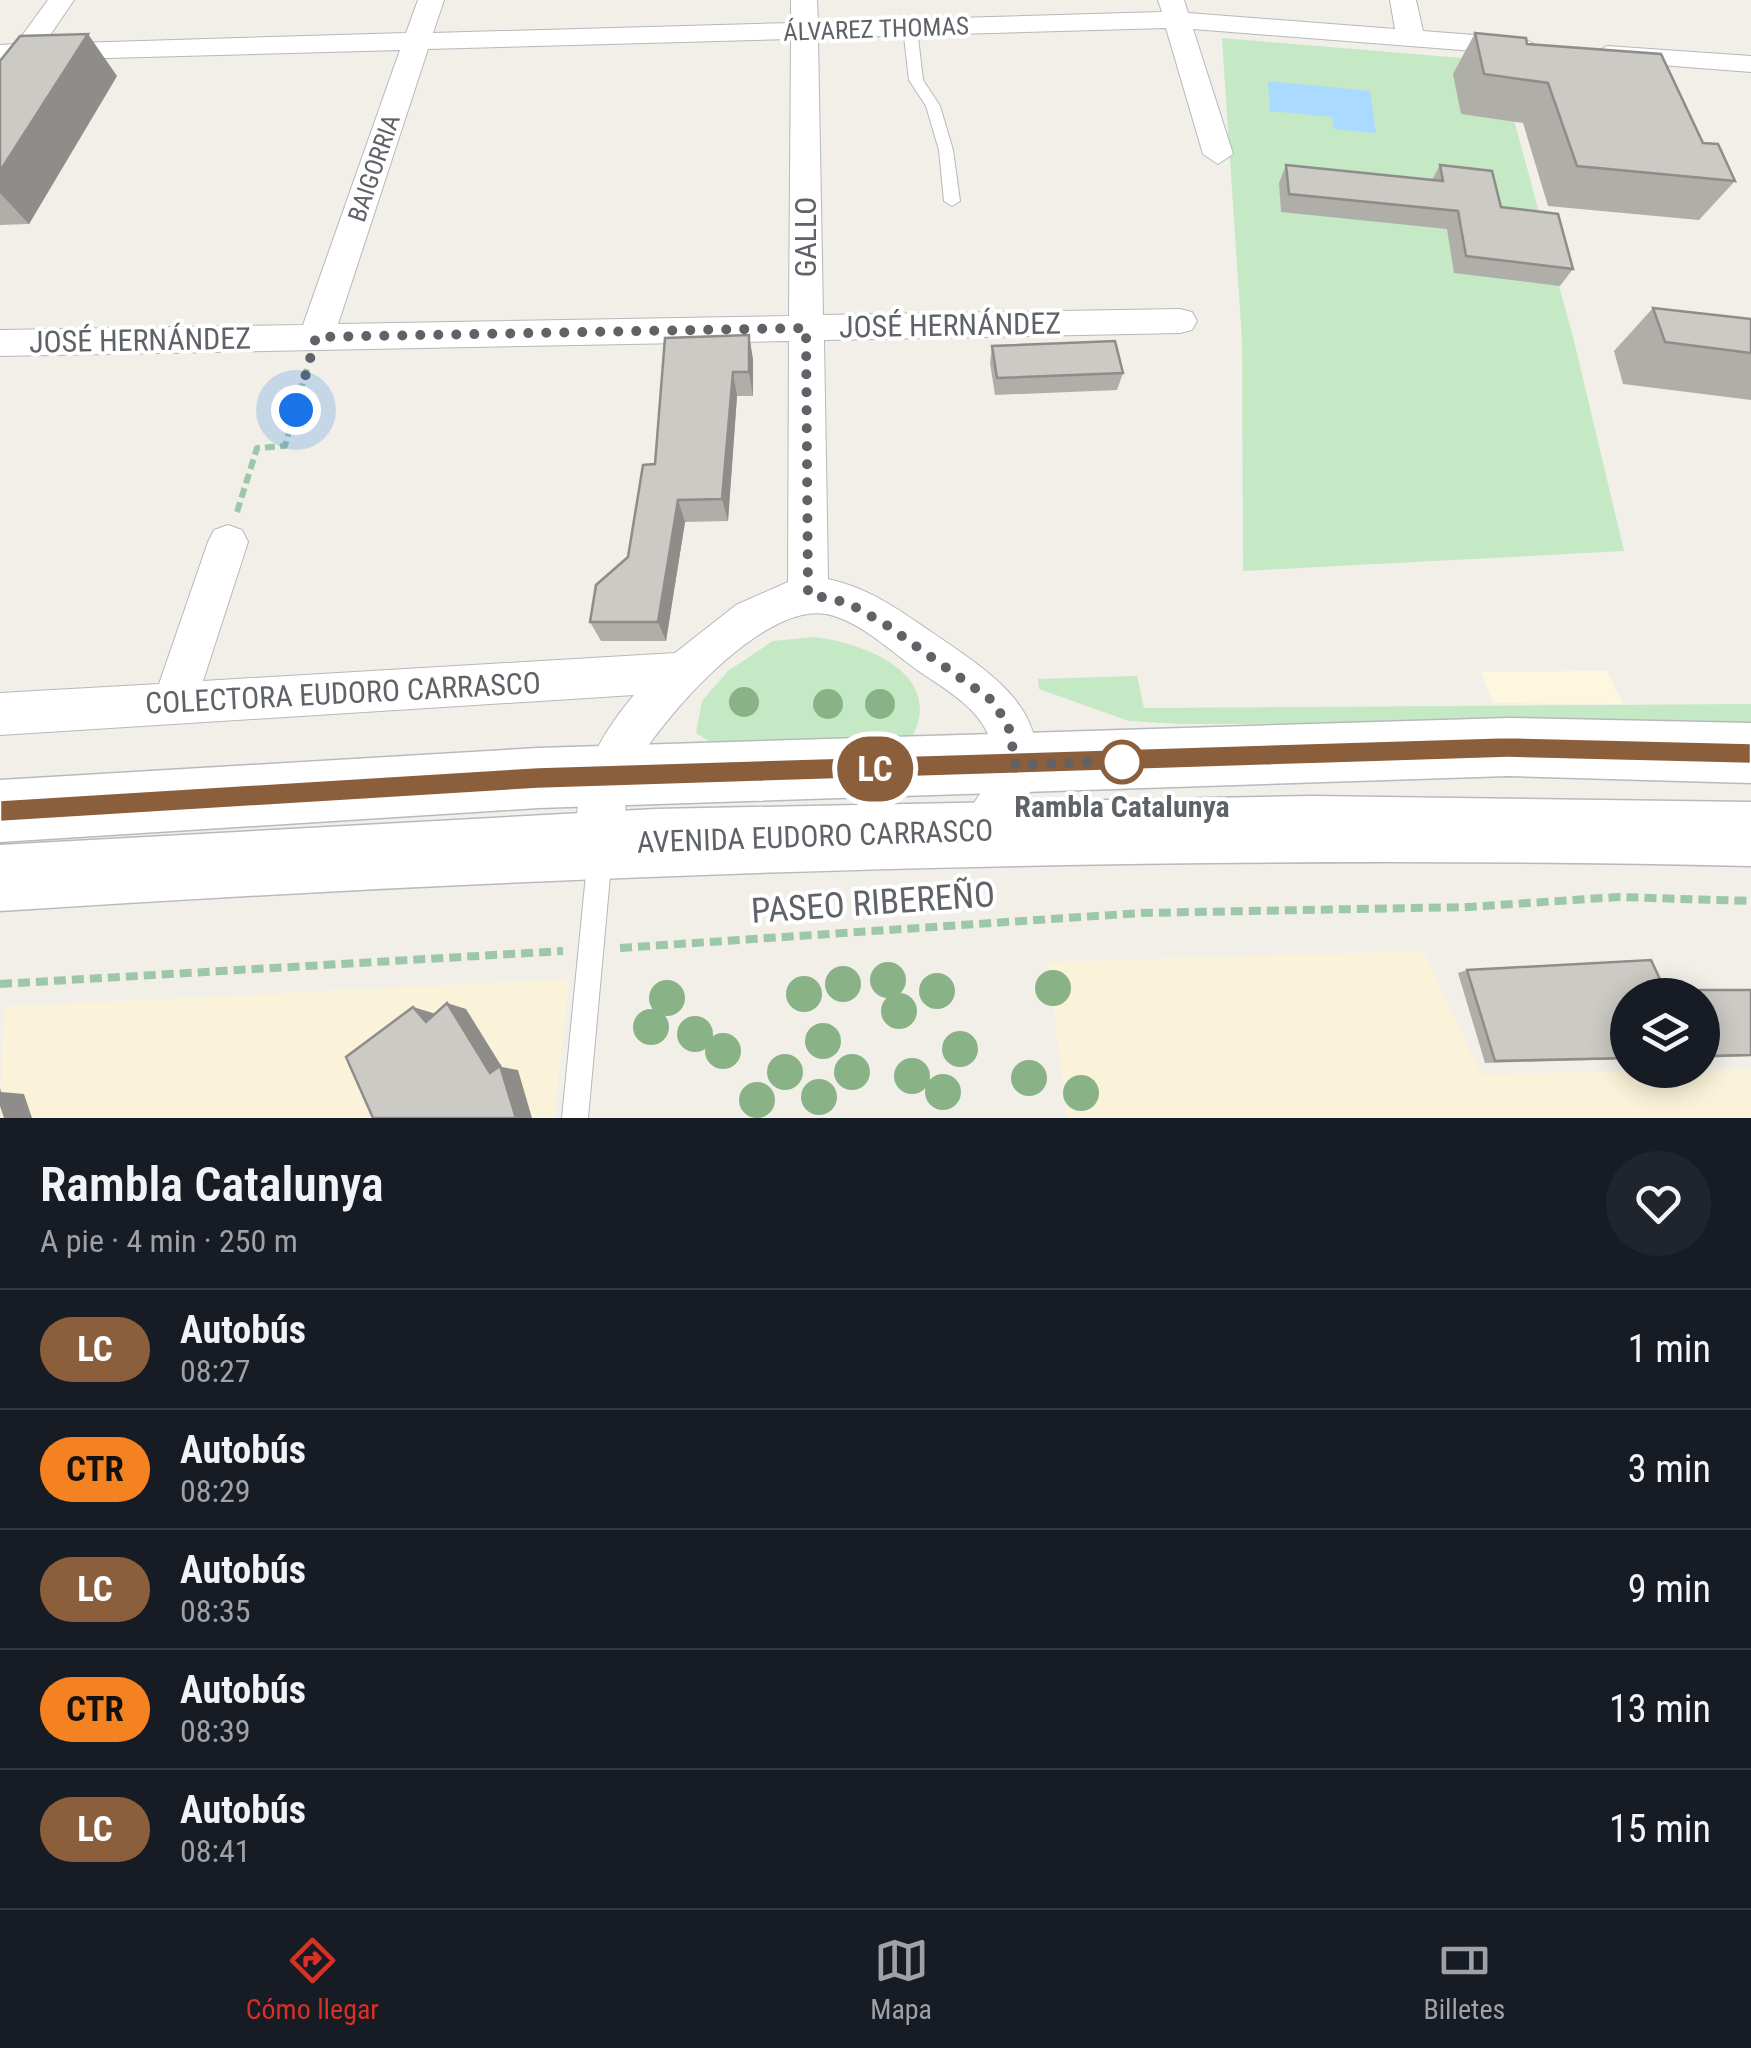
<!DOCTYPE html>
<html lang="es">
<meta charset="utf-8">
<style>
:root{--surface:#171b24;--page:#20242c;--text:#f1f3f6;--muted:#9ea1a6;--line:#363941;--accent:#d93025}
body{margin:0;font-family:"Roboto Condensed",sans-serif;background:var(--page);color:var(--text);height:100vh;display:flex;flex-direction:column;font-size:38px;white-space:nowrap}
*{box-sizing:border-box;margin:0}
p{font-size:32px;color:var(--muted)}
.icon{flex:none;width:55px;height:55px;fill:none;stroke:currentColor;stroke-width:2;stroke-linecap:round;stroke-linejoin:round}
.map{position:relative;height:1118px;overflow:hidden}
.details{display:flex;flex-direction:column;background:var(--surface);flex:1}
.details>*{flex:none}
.badge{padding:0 20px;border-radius:32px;font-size:35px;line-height:65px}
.buttons{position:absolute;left:1610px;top:978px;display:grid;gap:20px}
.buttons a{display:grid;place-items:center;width:110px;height:110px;border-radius:50%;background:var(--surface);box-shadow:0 5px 25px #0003;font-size:50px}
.you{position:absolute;width:50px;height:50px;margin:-25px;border:8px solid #fff;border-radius:50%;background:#1a73e8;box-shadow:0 0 0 15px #1a73e833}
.map>.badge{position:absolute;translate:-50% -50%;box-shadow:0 0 0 5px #fff}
.round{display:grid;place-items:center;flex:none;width:105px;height:105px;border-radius:52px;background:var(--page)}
.overview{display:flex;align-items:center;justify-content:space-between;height:170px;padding:0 40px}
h1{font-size:48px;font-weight:600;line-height:75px}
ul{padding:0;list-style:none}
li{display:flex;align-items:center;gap:30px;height:120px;padding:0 40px;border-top:2px solid var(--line)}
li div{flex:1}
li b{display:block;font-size:38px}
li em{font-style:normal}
li .badge{min-width:110px;font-weight:700;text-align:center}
.menu{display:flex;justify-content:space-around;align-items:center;height:140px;border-top:2px solid var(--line);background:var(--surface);font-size:28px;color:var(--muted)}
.menu a{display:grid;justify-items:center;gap:5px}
.menu .current{color:var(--accent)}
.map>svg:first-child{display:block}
.commercial{fill:#fef7e0}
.green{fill:#c5e8c5}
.sand{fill:#fbf3d9}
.water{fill:#aadaff}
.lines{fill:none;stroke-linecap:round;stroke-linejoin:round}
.lane-casing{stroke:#b5b8bc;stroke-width:2}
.street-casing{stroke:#b5b8bc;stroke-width:2}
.secondary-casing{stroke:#b6babf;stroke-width:3}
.path-far1{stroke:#9cc7a9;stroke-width:6;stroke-dasharray:10 5;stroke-linecap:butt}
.path{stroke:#9cc7a9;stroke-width:8;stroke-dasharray:12 6;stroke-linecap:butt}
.lane{fill:#fff;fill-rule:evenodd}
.street{fill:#fff;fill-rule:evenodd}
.secondary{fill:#fff;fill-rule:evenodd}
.tree{fill:#89b387}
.wall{fill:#afaea9}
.shaded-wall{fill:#8f8d8a}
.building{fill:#cccac5;stroke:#8f8d8a;stroke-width:2.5}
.line{fill:#8b5e3c;stroke:#fff;stroke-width:2.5}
.walk{stroke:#5f6368;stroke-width:10;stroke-dasharray:0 18}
.stop-dot{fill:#fff;stroke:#8b5e3c;stroke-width:5}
.labels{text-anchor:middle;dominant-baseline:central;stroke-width:8;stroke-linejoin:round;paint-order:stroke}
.far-street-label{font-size:25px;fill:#5f6368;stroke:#fff}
.street-label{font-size:30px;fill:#5f6368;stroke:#fff}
.stop-label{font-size:30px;font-weight:bold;fill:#5f6368;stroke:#fff}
.near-street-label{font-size:35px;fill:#5f6368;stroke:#fff}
</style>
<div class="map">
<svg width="1751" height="1118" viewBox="0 0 1751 1118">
<rect width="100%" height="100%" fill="#f1efe8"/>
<path class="commercial" d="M1607,671L1623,704L1493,703L1481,672Z"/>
<path class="green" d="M1222,38L1498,61L1574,341L1624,551L1243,571L1242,340Z
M813,637C862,642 946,673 912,737L712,743L696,733L702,701L728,671L773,641Z
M1137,676L1144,708L1751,704V723L1180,724L1129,721L1039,689L1038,679Z"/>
<path class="sand" d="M1423,951L1481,1074L1751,1069V1118H1067L1048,962Z
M569,979L554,1118H0L4,1007Z"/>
<path class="water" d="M1268,81L1370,91L1376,133L1334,129L1332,117L1270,111Z"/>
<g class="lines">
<g class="lane-casing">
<path id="lane" d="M910,24L917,28L923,80L940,106L953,150L960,201L952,206L944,201L939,150L926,106L909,80L903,28Z
M600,842L608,846L612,854L588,1118H562L588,854L592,846Z"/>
</g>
<g class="street-casing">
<path id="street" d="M48,0H74L44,44L406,33L418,0H444L433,33L791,23V0H817L818,22L1162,12L1158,0H1184L1188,13L1395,29L1390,0H1416L1423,31L1525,39L1539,47L1525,55L1193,29L1233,154L1218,164L1203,154L1166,28L818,38L823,315L1180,309L1192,312L1197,321L1192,330L1180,333L824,340L828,579C867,587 898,609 930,631C989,672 1062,713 1028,798C1018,823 1007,844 981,854L964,848L958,831C970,801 995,786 992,750C989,715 950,692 923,674C895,655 866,626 834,616C770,594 666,714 637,763C619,793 630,828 618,859L601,865L584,859C561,802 598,737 634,695L0,735V693L159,684L208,542L214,530L228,525L242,530L248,542L203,681L675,653L736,605L788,582L789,341L0,356V330L303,325L400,50L33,60L10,93L0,96L4,61H0V45L16,44ZM791,39L789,316L338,324L428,49Z
M1607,46L1751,56V72L1597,60L1593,54Z"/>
</g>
<g class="secondary-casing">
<path id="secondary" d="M1508,718L1751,723V783L1508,776L538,808L0,842V780L538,748Z
M1313,796L1751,802V866C1166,853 584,873 0,911V845L656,809Z"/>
</g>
<path class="path-far1" d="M237,512L257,448L285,446L307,368"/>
<path class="path" d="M620,948L1141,913L1468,907L1618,897L1751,901
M0,984L563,951"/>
<use href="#lane" class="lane"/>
<use href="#street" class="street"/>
<use href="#secondary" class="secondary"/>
</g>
<g class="tree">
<circle cx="744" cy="702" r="15"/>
<circle cx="828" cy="704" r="15"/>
<circle cx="880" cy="704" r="15"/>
<circle cx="888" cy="980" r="18"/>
<circle cx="843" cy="984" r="18"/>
<circle cx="1053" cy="988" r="18"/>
<circle cx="937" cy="991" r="18"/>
<circle cx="804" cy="994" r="18"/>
<circle cx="667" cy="998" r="18"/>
<circle cx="899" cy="1011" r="18"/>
<circle cx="651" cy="1027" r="18"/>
<circle cx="695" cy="1034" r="18"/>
<circle cx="823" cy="1041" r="18"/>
<circle cx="960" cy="1049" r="18"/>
<circle cx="723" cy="1051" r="18"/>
<circle cx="785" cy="1072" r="18"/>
<circle cx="852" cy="1072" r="18"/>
<circle cx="912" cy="1076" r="18"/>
<circle cx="1029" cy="1078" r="18"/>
<circle cx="943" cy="1092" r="18"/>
<circle cx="1081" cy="1093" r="18"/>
<circle cx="819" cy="1097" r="18"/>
<circle cx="757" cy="1100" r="18"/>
</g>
<path class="wall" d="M1475,33L1527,44L1703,143L1735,181L1699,220L1548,206L1523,123L1461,114L1453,74Z
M0,61L117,76L29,224L0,225Z
M1286,165L1432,180L1440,165L1501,207L1573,269L1560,286L1454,273L1447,229L1281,212L1279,183Z
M1653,308L1751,319V400L1623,384L1614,351Z
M749,335L753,360V396H737L728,521L685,522L666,641H601L590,622L628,557L655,464Z
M992,346L1123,373L1117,390L995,395L990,363Z
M1467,970L1665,990H1751V1056L1702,1058V995H1628V1059L1485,1063L1458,973Z"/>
<path class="shaded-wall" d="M88,34L117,76L29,224L0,193V171Z
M749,335L753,360V396L749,372Z
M733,372L737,396L728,521L722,499Z
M678,500L685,522L666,641L658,622Z
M447,1003L466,1009L502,1067L518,1070L532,1118H516Z
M413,1007L433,1013L446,1027L426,1022Z
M0,1088L1,1092L24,1094L32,1118H4L0,1106Z"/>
<path class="building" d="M1475,33L1526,38L1527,44L1661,54L1703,143L1718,144L1735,181L1577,166L1548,83L1484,74Z
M88,34L0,171V61L20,36Z
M1286,165L1443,181L1440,165L1492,171L1501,207L1558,214L1573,269L1466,256L1458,211L1289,194Z
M1653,308L1751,319V353L1665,342Z
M749,335V372H733L722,499L678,500L658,622H590L596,585L628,557L643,465L655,464L665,338Z
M1115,341L1123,373L997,378L992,346Z
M1651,960L1665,990H1751V1055L1702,1056V995H1628V1058L1495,1061L1467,970Z
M447,1003L490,1073L500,1066L516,1118H373L346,1057L413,1007L426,1022Z"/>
<path class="line" d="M1508,737L1751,743V764L1508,758L538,789L0,822V800L538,767Z"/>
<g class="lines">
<path class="walk" d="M296,410L316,337L806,328L808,594L848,603L885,624L990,699L1008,724L1016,765L1132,761L1122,762"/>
</g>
<circle class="stop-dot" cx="1122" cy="762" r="20"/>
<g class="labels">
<g class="far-street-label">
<text transform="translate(876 29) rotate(-2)">ÁLVAREZ THOMAS</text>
<text transform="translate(374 168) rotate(-71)">BAIGORRIA</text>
</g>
<g class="street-label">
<text transform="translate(805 237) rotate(-90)">GALLO</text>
<text transform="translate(950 325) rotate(-1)">JOSÉ HERNÁNDEZ</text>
<text transform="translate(140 340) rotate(-1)">JOSÉ HERNÁNDEZ</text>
<text transform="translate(343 693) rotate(-3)">COLECTORA EUDORO CARRASCO</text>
<text transform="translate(815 836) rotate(-2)">AVENIDA EUDORO CARRASCO</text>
</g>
<g class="stop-label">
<text x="1122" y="806">Rambla Catalunya</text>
</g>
<g class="near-street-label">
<text transform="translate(873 903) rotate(-4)">PASEO RIBEREÑO</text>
</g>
</g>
</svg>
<div class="buttons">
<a><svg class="icon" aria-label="layers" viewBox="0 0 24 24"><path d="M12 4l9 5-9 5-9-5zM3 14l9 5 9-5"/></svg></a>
</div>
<div class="you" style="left:296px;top:410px"></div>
<b class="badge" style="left:875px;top:769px;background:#8b5e3c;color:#fff">LC</b>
</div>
<section class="details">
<div class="overview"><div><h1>Rambla Catalunya</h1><p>A pie · 4 min · 250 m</p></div><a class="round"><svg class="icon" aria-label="heart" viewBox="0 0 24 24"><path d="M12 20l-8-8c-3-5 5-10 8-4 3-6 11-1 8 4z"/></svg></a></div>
<ul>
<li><span class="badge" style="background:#8b5e3c;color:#fff">LC</span><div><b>Autobús</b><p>08:27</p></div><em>1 min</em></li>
<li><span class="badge" style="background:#f58220;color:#111">CTR</span><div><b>Autobús</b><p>08:29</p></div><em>3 min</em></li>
<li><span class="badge" style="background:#8b5e3c;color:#fff">LC</span><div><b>Autobús</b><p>08:35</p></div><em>9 min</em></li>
<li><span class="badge" style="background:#f58220;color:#111">CTR</span><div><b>Autobús</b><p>08:39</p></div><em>13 min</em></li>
<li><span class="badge" style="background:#8b5e3c;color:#fff">LC</span><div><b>Autobús</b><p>08:41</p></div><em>15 min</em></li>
</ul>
</section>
<nav class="menu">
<a class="current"><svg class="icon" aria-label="directions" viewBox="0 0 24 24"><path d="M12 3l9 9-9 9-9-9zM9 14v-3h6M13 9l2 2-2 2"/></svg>Cómo llegar</a>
<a><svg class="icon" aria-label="map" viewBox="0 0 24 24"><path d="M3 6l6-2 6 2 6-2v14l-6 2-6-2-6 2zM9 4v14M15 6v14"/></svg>Mapa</a>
<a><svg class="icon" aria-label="tickets" viewBox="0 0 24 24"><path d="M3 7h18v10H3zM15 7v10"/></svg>Billetes</a>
</nav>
